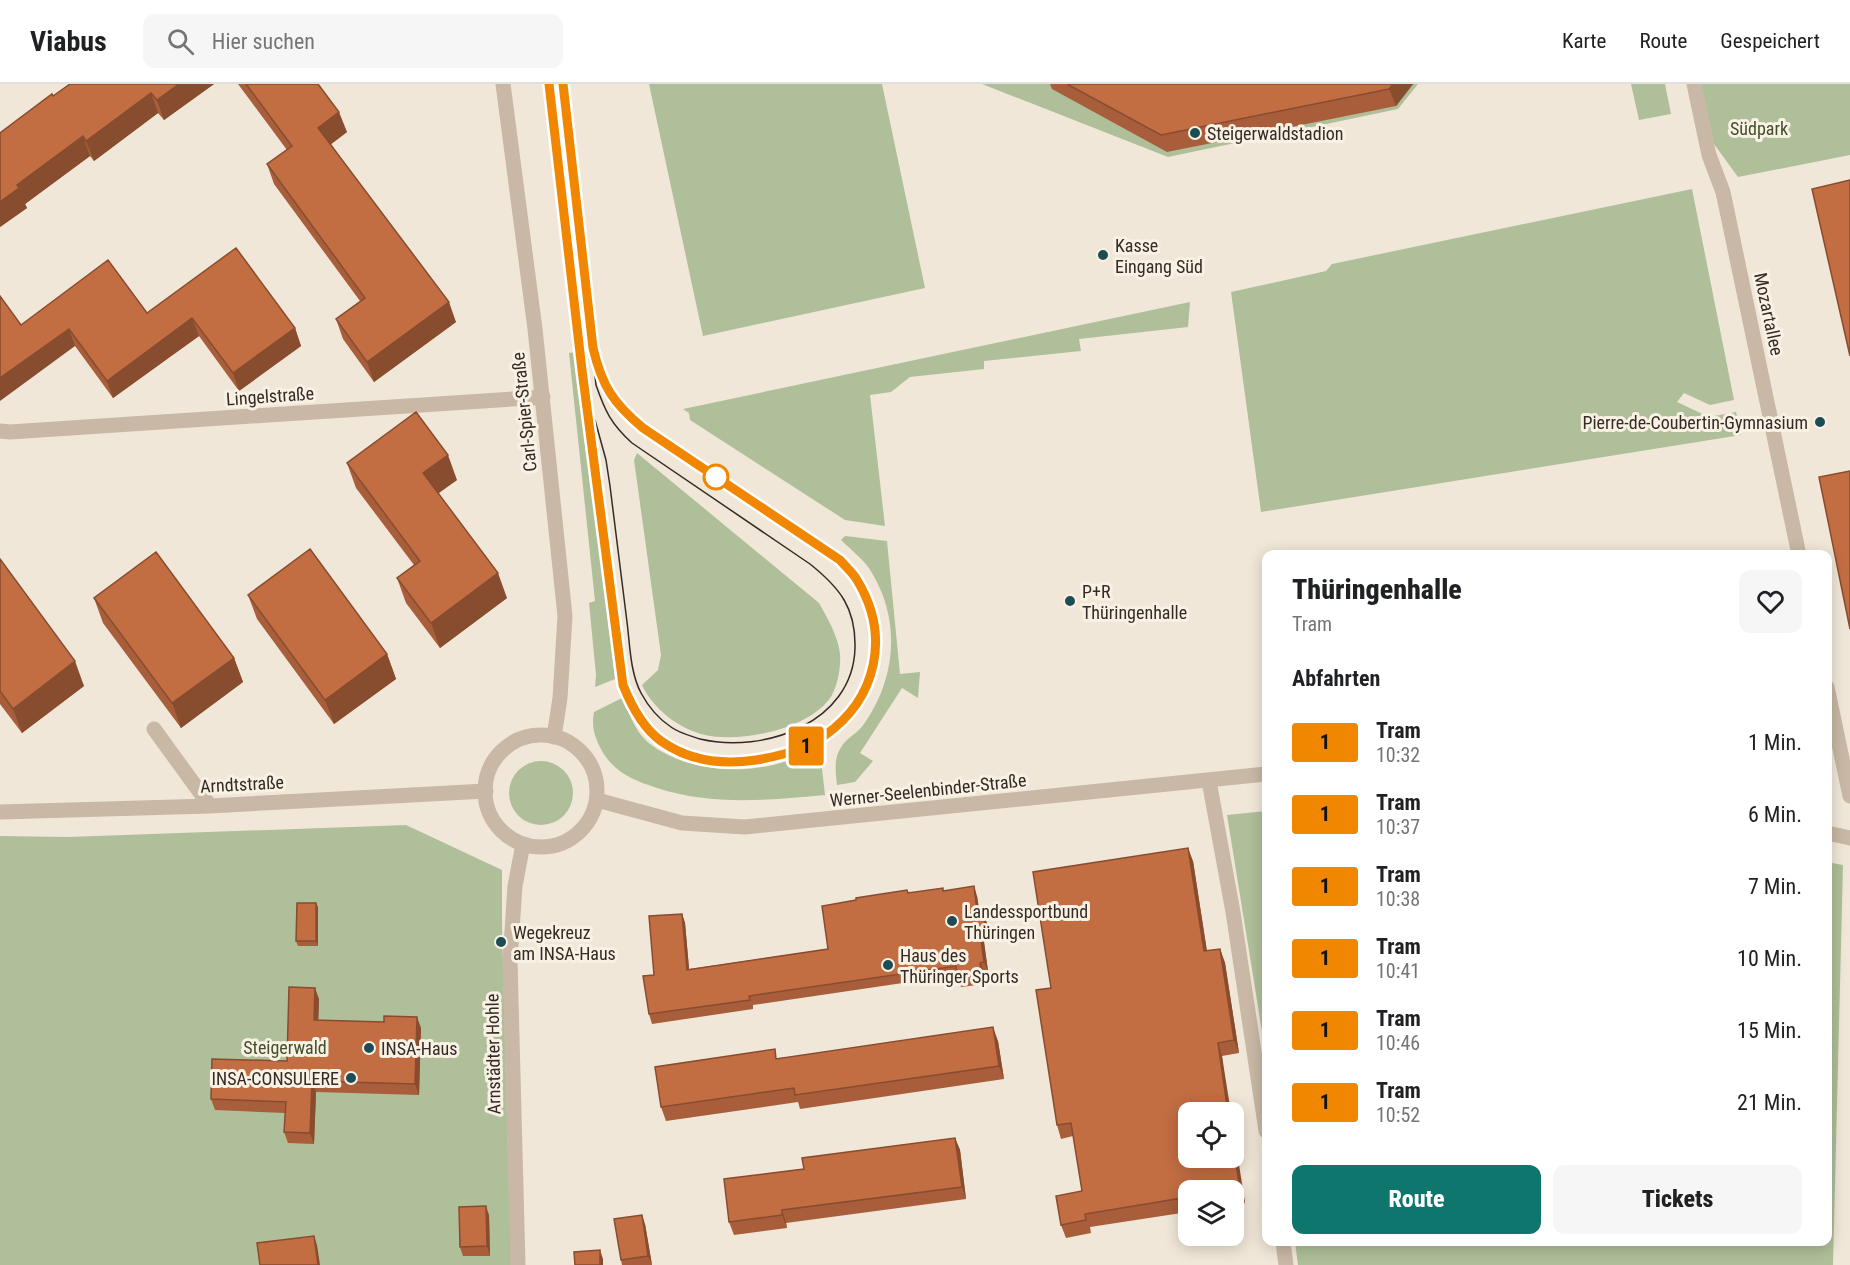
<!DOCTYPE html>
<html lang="de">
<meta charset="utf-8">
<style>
:root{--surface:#fff;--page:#f6f6f6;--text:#202124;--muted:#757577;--line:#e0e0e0;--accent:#0f766e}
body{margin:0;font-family:"Roboto Condensed",sans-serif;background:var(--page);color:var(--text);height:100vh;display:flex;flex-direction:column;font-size:22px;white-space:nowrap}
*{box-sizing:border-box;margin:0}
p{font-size:20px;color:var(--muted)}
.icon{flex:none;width:33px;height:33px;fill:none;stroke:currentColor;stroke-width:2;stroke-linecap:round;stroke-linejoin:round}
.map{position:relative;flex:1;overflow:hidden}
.details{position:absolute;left:1262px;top:466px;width:570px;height:696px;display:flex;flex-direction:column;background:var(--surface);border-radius:12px;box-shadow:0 3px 15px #0003}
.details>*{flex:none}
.badge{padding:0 12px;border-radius:4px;font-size:21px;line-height:39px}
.fabs{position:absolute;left:1178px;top:1018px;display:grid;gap:12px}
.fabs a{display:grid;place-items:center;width:66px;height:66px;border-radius:12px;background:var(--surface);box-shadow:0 3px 15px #0003;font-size:30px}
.map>.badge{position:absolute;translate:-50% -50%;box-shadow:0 0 0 3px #fff}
h2{padding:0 30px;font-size:22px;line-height:54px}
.round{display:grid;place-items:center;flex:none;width:63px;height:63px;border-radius:12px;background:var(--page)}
.head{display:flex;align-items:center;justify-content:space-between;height:102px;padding:0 30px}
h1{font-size:28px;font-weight:800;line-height:45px}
.button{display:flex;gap:12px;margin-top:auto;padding:12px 30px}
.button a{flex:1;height:69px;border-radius:12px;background:var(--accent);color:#fff;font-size:24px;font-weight:800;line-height:69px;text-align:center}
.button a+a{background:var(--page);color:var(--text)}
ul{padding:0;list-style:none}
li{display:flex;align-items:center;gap:18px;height:72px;padding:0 30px}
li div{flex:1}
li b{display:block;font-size:22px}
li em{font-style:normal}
li .badge{min-width:66px;font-weight:700;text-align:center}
header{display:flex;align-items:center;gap:36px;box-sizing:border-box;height:84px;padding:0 30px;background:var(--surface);border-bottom:2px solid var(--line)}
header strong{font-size:28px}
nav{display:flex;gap:33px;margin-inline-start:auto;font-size:21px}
.search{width:420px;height:54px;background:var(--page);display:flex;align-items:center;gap:15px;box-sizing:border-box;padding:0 21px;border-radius:12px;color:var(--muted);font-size:22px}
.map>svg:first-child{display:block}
.green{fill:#afbf99}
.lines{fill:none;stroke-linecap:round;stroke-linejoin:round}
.minor{stroke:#c8b8a5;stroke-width:15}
.tram{stroke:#342b26;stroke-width:1.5}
.wall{fill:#a85e3a}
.shaded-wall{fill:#884c2f}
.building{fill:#c36d43;stroke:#884c2f;stroke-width:1.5}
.line-casing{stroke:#fff;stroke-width:14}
.line{stroke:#f18700;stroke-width:9}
.poi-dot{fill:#1d4c54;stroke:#f8f1e4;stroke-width:2}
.stop-dot{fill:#fff;stroke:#f18700;stroke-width:3}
.labels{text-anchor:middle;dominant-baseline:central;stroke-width:6;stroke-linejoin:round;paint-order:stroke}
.park-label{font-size:18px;fill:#40512a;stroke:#f8f1e4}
.poi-label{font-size:18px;fill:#342b26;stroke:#f8f1e4;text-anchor:start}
.street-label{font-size:18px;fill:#342b26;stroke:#f8f1e4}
</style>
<header>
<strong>Viabus</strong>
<div class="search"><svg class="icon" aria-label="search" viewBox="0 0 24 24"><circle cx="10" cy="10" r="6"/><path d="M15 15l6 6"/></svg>Hier suchen</div>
<nav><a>Karte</a><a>Route</a><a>Gespeichert</a></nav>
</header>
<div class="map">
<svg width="1850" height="1181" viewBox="0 0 1850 1181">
<rect width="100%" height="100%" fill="#f0e7d8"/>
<path class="green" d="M649,0H882L925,204L703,252Z
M982,0H1418L1398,25L1168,73Z
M1631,0H1665L1671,30L1639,36Z
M1701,0H1850V71L1738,93L1714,60Z
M1692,105L1734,316L1710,321L1684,309L1677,318L1709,333L1736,328L1741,351L1261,428L1231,208L1326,187L1332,180Z
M1190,218L1188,243L1079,255L1081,267L984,277V285L910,293L891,308L870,311L885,442L845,436L690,336L689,329L683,325Z
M577,268L615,595L595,603L596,591L589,519L595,517L569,269Z
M637,369L819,519C828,535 838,552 840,570C841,582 838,600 832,611C812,645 741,659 705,651C679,645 653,625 642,601L658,586L661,571L634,376Z
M845,452L887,457L900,590L920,588L918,614L902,604L860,669L873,677L855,698L837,701C835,683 833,669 848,655C853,651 860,646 864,640C896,595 901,537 872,489C865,476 851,466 841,456Z
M622,614C628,626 633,641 641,651C650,663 667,671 680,676C728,693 784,687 827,657L821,676L825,711C768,716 713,722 657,704C633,696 615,689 602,667C595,654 591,643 594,628Z
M509 709a32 32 0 1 1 64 0a32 32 0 1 1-64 0Z
M1266,727V972L1227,731Z
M406,741L502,786V842L511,1181H0V752L68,753Z
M1827,778L1843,781L1833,1181H1298L1295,1158H1827Z"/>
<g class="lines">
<path class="minor" d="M503,0L535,245L565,532L560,614L554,653
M1694,0L1709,71L1723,108L1799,471
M0,347L10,348L543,313
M1827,603L1850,712
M154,645L210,722
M485 707a56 56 0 1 1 112 0a56 56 0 1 1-112 0Z
M1209,697L1233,828L1266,1047
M597,716L682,739L745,743L1266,690
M0,728L210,722L486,707
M1827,749L1850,754
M1283,1158L1286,1181
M518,1181L510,877L515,802L523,760"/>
<path class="tram" d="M549,0L582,286L623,601C646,662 696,686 758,676C780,672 803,666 823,654C865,627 889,569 870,521C863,503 852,490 840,476L643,344C612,319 603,302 593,264
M563,0L596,301C605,327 611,340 632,359L810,480C840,504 856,524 855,564C853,639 764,670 700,655C691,652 679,649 671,643C659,635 648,622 641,609C630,588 630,561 627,538C621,493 616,447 610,402L606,376L595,336"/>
</g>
<path class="wall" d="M70,0H214L164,36L158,29L94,77L90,72L25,120L27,124L0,143L53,12Z
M238,0H318L347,48L331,60L456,238L374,298L343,255L336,235L360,217L274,100L267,80L287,66Z
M1050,0H1413L1396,22L1167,68L1052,5Z
M147,229L295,244L301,262L239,307L199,252L113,314L75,262L21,241Z
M347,379L457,396L438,409L507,514L440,564L406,519L397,494L414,481L356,404Z
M0,475L84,602L22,649L0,620Z
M248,511L387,570L396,595L334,640L257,535Z
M94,514L234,574L243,598L181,644L103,539Z
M1193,777L1207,867L1220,865L1225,879L1239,969L1222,972L1233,1074L1245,1119L1233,1121V1107H1188V1128L1090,1143L1091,1149L1066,1154L1061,1141L1082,1107L1073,1052L1061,1055L1057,1041L1051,904Z
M944,807L977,812L979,828L983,830L987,839L988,850L984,858L988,887L983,888L985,900L961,903L957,891L753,921V925L652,940L649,930L654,891L682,830L685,839L689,885L828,865L908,809Z
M318,823V862H298L296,857Z
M319,915L318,936L421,944L419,1011L316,1008L314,1060L288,1059L284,1048L285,1029L215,1026L211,1015L287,977Z
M998,957L1004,995L800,1025L798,1018L666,1037L661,1023L778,974Z
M955,1054L960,1066L966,1115L786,1139L787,1144L734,1151L729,1138L804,1085Z
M489,1131L490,1172H463L460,1163Z
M645,1140L652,1181H622L621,1176Z"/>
<path class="shaded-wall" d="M179,0H214L164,36L157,16Z
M1393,0H1413L1396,22L1389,5Z
M151,9L158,29L94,77L86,57Z
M339,28L347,48L326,64L318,44Z
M83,52L90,72L25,120L27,124L0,143V118L17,101Z
M449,218L456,238L374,298L367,278Z
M192,234L199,252L113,314L107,297Z
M295,244L301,262L239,307L233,289Z
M69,245L75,262L0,317V294Z
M448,371L457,396L432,414L423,389Z
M498,489L507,514L440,564L431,539Z
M387,570L396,595L334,640L325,616Z
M234,574L243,598L181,644L172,619Z
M75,577L84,602L22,649L13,625Z
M1188,764L1193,777L1209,881L1204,867Z
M974,802L977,812L981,836L977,827Z
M316,819L318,823V862L316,857Z
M682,830L685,839L690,895L687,886Z
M983,830L987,839L988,850L984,858L988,887L984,878L980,849Z
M1220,865L1225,879L1239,969L1234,956Z
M980,879L983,888L985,900L982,890Z
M315,904L319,915L318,947L314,936Z
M417,933L421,944L419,1011L415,1000Z
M993,943L998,957L1004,995L999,982Z
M1218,959L1222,972L1231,1029H1228Z
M312,997L316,1008L314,1060L310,1049Z
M1233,1042L1245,1119L1240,1105L1233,1061Z
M955,1054L960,1066L966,1115L962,1103Z
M486,1122L489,1131L490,1172L487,1162Z
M782,1126L786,1139L787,1144L782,1131Z
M642,1131L645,1140L652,1181L648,1172Z
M314,1152L317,1161L320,1181H318Z
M600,1166L603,1175V1181H600Z"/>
<path class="building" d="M70,0H179L157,16L151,9L86,57L83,52L17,101L19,104L0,118V49L52,10L53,12Z
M246,0H318L339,28L318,44L449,218L367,278L336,235L365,214L267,80L292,62Z
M1067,0H1393L1389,5L1161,51Z
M1850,96V272L1812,105Z
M236,164L295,244L233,289L192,234L107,297L69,245L0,294V212L21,241L108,176L147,229Z
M416,328L448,371L423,389L498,489L431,539L397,494L420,477L347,379Z
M1850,387V545L1819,393Z
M310,465L387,570L325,616L248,511Z
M156,468L234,574L172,619L94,514Z
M0,475L75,577L13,625L0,607Z
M1188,764L1204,867L1220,865L1234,956L1218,959L1228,1029H1188V1074H1233V1061L1240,1105L1229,1107H1188V1113L1085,1130L1086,1136L1061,1141L1056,1112L1082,1107L1071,1039L1057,1041L1036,906L1051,904L1033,788Z
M974,802L977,827L983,830L985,841L980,849L984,878L980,879L982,890L958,894L956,882L749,912L750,916L649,930L643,892L654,891L649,832L682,830L687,886L828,865L822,822L856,816V814L907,806L908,809L943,804V807Z
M297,819H316V857H296Z
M289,903L315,904L314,936L384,938V932L417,933L415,1000L312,997L310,1049L284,1048L286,1018L211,1015L212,975L287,977Z
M993,943L999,982L795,1011L794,1004L661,1023L655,983L775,965L776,975Z
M955,1054L962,1103L782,1126V1131L729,1138L724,1095L804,1085L802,1074Z
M486,1122L487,1162L460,1163L459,1123Z
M642,1131L648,1172L621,1176L614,1135Z
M314,1152L318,1181H260L257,1159Z
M600,1166V1181H575L574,1168Z"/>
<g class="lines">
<g class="line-casing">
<path id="line" d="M549,0L582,286L623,601C631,621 643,644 661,657C689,677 723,681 756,676C780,672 805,666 824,652C877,615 891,552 857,496C853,489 845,482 840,476L643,344C613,319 602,302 593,264L563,0"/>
</g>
<use href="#line" class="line"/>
</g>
<g class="poi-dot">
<circle cx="1195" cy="49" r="6"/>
<circle cx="1103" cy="171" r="6"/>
<circle cx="1820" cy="338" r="6"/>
<circle cx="1070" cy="517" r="6"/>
<circle cx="952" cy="837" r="6"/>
<circle cx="501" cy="858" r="6"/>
<circle cx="888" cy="881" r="6"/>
<circle cx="369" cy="964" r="6"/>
<circle cx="351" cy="994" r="6"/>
</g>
<circle class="stop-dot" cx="716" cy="393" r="12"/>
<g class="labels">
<g class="park-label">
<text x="1759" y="44">Südpark</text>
<text x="285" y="963">Steigerwald</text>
</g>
<g class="poi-label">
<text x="1207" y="49">Steigerwaldstadion</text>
<text x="1115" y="161">Kasse<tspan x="1115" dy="21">Eingang Süd</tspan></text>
<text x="1808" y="338" text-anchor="end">Pierre-de-Coubertin-Gymnasium</text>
<text x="1082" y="507">P+R<tspan x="1082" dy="21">Thüringenhalle</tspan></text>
<text x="964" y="827">Landessportbund<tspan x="964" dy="21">Thüringen</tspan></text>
<text x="513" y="848">Wegekreuz<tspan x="513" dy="21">am INSA-Haus</tspan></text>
<text x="900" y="871">Haus des<tspan x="900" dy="21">Thüringer Sports</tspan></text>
<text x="381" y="964">INSA-Haus</text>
<text x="339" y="994" text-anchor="end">INSA-CONSULERE</text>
</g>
<g class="street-label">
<text transform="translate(1769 230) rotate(78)">Mozartallee</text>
<text transform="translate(270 312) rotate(-4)">Lingelstraße</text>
<text transform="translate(524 328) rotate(-96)">Carl-Spier-Straße</text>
<text transform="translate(242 700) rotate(-3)">Arndtstraße</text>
<text transform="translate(928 706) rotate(-6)">Werner-Seelenbinder-Straße</text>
<text transform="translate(493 970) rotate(-91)">Arnstädter Hohle</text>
</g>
</g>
</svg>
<div class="fabs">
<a><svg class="icon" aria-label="locate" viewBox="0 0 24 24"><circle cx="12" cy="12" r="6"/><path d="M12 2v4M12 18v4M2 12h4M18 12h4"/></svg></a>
<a><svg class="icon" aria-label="layers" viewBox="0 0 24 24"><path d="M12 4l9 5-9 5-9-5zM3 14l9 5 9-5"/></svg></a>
</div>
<b class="badge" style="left:806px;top:662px;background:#f18700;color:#111">1</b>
<section class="details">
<div class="head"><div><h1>Thüringenhalle</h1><p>Tram</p></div><a class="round"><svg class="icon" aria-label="heart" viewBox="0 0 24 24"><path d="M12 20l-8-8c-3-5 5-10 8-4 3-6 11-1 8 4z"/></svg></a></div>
<h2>Abfahrten</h2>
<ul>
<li><span class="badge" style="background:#f18700;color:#111">1</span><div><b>Tram</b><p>10:32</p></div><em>1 Min.</em></li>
<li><span class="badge" style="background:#f18700;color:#111">1</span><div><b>Tram</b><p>10:37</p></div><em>6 Min.</em></li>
<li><span class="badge" style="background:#f18700;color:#111">1</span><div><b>Tram</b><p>10:38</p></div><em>7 Min.</em></li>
<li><span class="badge" style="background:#f18700;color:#111">1</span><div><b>Tram</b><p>10:41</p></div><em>10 Min.</em></li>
<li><span class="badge" style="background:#f18700;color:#111">1</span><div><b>Tram</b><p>10:46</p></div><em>15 Min.</em></li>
<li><span class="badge" style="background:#f18700;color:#111">1</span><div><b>Tram</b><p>10:52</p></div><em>21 Min.</em></li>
</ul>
<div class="button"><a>Route</a><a>Tickets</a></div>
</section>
</div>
